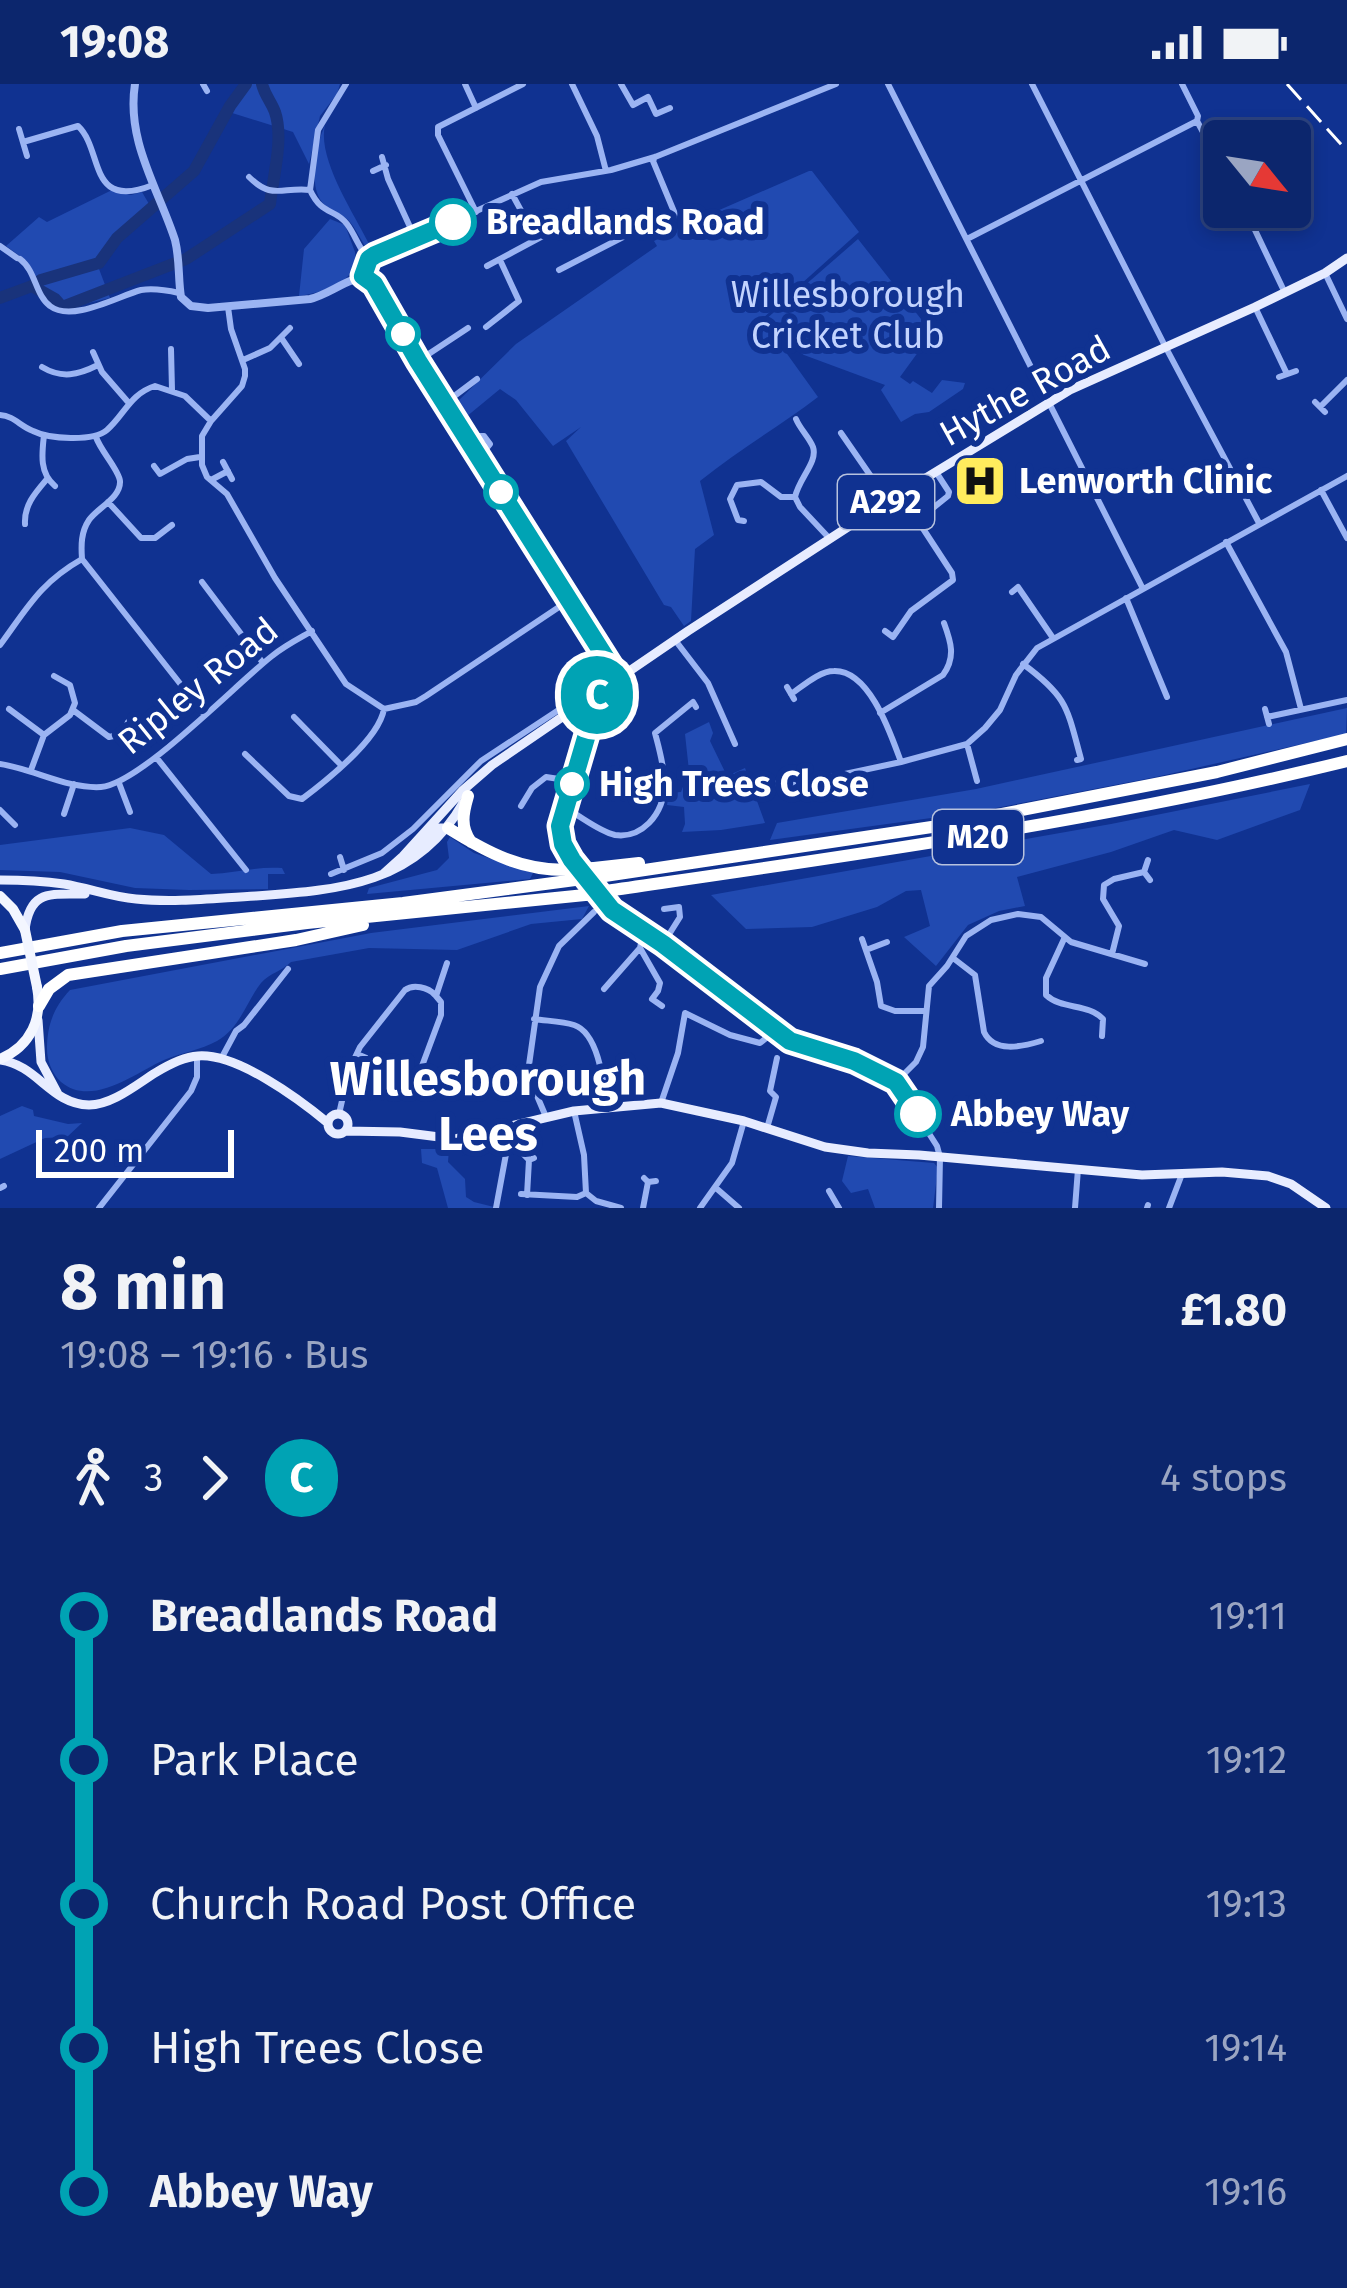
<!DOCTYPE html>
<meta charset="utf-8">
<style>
:root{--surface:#0c266d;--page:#1a3275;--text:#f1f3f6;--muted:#9aa5c2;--line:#2c4380}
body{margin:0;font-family:"Fira Sans",sans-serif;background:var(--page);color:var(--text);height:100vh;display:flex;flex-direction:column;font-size:45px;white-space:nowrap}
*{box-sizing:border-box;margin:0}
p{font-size:39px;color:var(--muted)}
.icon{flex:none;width:66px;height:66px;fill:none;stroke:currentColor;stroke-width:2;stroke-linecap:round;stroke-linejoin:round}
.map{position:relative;height:1124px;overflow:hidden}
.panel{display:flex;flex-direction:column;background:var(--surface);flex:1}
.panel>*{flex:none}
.badge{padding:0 24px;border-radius:39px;font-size:42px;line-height:78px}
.needle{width:78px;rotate:120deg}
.tools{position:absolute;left:1203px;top:36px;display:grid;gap:24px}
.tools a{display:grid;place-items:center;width:108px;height:108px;border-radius:12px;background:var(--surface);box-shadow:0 6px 18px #0003,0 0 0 3px var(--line);font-size:60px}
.scale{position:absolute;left:36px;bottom:30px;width:198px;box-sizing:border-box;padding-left:12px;border:6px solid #fff;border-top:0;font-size:33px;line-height:42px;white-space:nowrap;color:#fff;-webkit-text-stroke:9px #103291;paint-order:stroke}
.map>.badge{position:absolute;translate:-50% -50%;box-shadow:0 0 0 6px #fff}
.legs{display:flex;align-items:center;gap:18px;height:132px;padding:0 60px;font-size:39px}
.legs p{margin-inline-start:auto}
.headline{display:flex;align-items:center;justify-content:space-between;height:204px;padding:0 60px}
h1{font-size:66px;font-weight:700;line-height:90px}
ul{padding:0 60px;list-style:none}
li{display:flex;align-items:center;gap:42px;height:144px;font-size:45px}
li i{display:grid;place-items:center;width:18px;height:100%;margin:0 15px;background:currentColor}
li i::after{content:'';width:30px;height:30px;margin:-15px;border:9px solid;border-radius:50%;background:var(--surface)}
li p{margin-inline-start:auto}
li:first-child i{background:linear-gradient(#0000 50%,currentColor 0)}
li:last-child i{background:linear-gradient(currentColor 50%,#0000 0)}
.status{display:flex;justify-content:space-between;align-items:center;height:84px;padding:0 60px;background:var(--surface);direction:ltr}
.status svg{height:33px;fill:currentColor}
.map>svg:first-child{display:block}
.green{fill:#214ab1}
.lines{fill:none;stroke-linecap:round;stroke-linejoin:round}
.river{stroke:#19337b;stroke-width:12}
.minor{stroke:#9bb4f3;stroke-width:6}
.tertiary{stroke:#9bb4f3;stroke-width:8}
.primary{stroke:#e7ecff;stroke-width:9}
.trunk{stroke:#f3f6ff;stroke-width:10}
.motorway{stroke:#fff;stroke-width:12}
.rail{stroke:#fff;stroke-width:3;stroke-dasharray:21 9;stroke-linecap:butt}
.trunk-bridge{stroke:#f3f6ff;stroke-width:10}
.motorway-bridge{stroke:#fff;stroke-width:12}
.line-1-casing{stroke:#fff;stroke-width:27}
.line-1{stroke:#00a3b4;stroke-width:18}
.stop-1-dot{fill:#fff;stroke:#00a3b4;stroke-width:6}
.labels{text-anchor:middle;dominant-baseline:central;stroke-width:12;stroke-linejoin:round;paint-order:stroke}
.shield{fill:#103291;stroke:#b7c2de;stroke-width:3}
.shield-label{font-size:33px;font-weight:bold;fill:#fff}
.stop-label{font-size:36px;font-weight:bold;fill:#fff;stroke:#103291;text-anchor:start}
.park-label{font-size:36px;fill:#c2d3fe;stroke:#103291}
.street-label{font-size:36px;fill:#fff;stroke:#103291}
.poi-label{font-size:36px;font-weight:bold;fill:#fff;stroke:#103291;text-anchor:start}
.district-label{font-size:48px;font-weight:bold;fill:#fff;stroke:#103291}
</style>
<div class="status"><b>19:08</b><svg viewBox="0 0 49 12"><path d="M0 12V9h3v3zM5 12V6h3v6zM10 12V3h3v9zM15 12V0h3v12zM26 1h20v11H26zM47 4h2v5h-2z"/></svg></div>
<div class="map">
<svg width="1347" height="1124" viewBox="0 0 1347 1124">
<rect width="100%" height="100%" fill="#103291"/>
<path class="green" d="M241,0H340L337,10L320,32L309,80L293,48L229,28Z
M325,41C317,74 353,128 368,158L372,162L386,160L387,163L370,167C360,158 357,144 347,135C339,128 329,127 322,118C308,100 316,61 325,41Z
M809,87H812L859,148L762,235L818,313C780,342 738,366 700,397L714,451L695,465L691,537L684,542L671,523L664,521L566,357L581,343L553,362L516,316L500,305L466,333L456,319L516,260L657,162L654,157L685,141Z
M112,106L131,111L142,108L149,120L116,150L96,177L110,214L75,222L50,220L27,177L6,162L39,133L47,138Z
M330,135L345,141L355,168L356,182C343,203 323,208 299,212L304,165Z
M858,155L932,249L900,293L910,300L913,297L932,309L942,296L965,299L963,305L929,328L915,330L901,338L881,306L885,301L804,271L787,260L765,236Z
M1347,624L1346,650L1156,693L975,728L770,756L777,739L976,705Z
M709,638L713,649L710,657L727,692L745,684L765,739L721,746L682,748L685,740L684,723L667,721L669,709L681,708L689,687L685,650Z
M1310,700L1300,726L1217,756L1174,746L1111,768L1017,793L1025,822L999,827L968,841L936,882L904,853L930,842L921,806L906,807L877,823L812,843L746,845L711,811L1111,740Z
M130,744L164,751L211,790C235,789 258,782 282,784L285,790H268V805L189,806L135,804L60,788L0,786V761Z
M450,753L474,769L533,789L530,795L367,810L369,804L437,786L449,774L447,758Z
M589,822L582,835L531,840L457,866L369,864L291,878C282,887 270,889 261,899C246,918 241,943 217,957C201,966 181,969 164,976C135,989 92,1024 61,998C52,990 47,976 47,965C47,941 54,923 70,906L371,849Z
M22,1022L33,1026L34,1032L68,1040L82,1039L67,1053L45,1054L0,1075V1032Z
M421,1065H449L448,1078L465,1095L466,1113L474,1118L498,1124H448L437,1084L422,1079Z
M848,1072L934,1079L938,1084L933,1124H875L868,1105L851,1109L842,1097Z"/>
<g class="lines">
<path class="river" d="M32,202L55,215L62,223L186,175L270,120C273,93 284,55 275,28C271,17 265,12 262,0
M0,214L32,202L41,196L99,179L117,154L194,87L230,22L246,0"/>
<path class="minor" d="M203,0L207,7
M346,0L318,46L310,106C322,132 335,124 347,140C356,152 358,164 369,175L363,192
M465,0L476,24
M572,0L597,52L606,87
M621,0L633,21L648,13L656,30L670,24
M888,0L1143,505
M1032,0L1165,262L1259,439
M1182,0L1198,32L1197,37L1224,87
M19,45L27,72
M23,58L78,42C104,66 87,127 153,101
M382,73L388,95L416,156
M373,87L386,81
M249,93C272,116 281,103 310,106
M512,110L536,154
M1244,123L1285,209
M476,128L438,51V43L523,0
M967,155L1197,37
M0,162L17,174
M20,175C36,187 35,211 50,222C72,239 118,212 141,206C154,204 166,206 179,209
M369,175L541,98L611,86L655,73L836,0
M487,182L584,130
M559,186L627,151L646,149L671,138L675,130L653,77L655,73
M1325,189L1347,235
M228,223L231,245L245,285V292L242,302L211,337L202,352V381L207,393L227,410L275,494L346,600L384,625L416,618L426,612L568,517
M1255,223L1287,290
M486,243L519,217L500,176
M282,255L299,280
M171,265L172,306
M93,268L102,288L128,318
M243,276L270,264L290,244
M418,277L468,244
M42,283C62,295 78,291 98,281
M1279,293L1296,287
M1315,318L1325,328
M445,319L477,295
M1320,323L1347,296
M0,331C14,332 20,342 33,347C49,355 93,358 107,346C125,330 130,310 155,302L185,312L211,337
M796,335C800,345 809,353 813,363C818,378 799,394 795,413L800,423L830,455
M841,349L888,417
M44,351C42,369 39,389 55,402
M468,352H484L490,360L480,372
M96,353C100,366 119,386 120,397C121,414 97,424 89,436C81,448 81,461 82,475L204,630
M223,378L232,395
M154,382L160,390L187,375L200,373
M211,396L228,387
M1321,406L1347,454
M108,418L141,454H155L172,441
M744,437L738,436L730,415L737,401L761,398L781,413H795
M25,440C24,421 35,409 47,395
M1226,458L1286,568L1301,625
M202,498L263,579
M1012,508L1018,503L1053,554
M1126,514L1167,613
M885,547L893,553L911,527L953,496L952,489L920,440L923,432L948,412L949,408L936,388
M675,556L708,599L735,660
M0,561C28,523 40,499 82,475
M1023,580C1068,613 1067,624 1081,675L1077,676
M787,603L794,615
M791,610C803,602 819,587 834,587C870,586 891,651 901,678
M9,625L44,651
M1265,625L1269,640
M73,626L109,653L123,650L128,638
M880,629L943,591C956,573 951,558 944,539
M294,633L341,681
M1267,633L1347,616
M967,660L977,697
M245,670L289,712L302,715C326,697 379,655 384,625
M156,673L246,786
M0,680C34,685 67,705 101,703C140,700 236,600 272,572C284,562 298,555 312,547
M31,686L44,651L70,631L75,619L70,601L54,592
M778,698L779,704L901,678L967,660L985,644L1000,626L1016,591L1037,564L1347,392
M119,699L130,728
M521,722L532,704L546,693L559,695L572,701
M565,724C581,732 598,747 615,751C629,753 640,748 649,739C674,713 663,680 655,649L693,618L696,623
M0,726L15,741
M64,730L74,700
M340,773L344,786
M1148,776L1144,788L1150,796
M576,782L563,760L560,742L594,630L595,623L591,615
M331,790L382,769L413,745L481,677L592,604L603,592
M598,812L612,827L663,860L790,957L854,977L896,998L937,1062L940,1073L939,1124
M643,849L640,864L660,899L658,907L652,915L662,922
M862,855L877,898L881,922L895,927H926
M1064,855L1046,894V911C1062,926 1088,919 1103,935L1102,952
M663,860L680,833L679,823L664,825
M866,866L887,858
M1112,870L1119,842L1103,815L1104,801L1114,795L1144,788
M953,874L975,891L984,948C994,969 1021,963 1041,957
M604,905L640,864
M534,935C546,937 562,937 574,941C599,949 604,1001 607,1023
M357,970L409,992L419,990L441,931V918L436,912L447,879
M221,975L236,947L244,941L288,885
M896,998L916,978L923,963L929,902L947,882L966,852L991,836L1018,830L1041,833L1071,858L1145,880
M661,1019L678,969L685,929L730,951L760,959L775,947
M339,1030L349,986L360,963L405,906C413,900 428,903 435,911
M546,1033L535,1007L529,981L540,903L559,862L594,828
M767,1044L776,1013L770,1007L777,974
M523,1070L529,1076L534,1074
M644,1094L648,1098L656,1097
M0,1104L4,1102
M716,1104L739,1124
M829,1107L839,1124
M586,1109L596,1117L621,1124
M521,1110L577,1113L586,1109L584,1071L574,1027
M527,1111L529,1076
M99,1124L191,1007L197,993V972
M496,1124L511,1043
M643,1124L648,1098
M700,1124L732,1079L744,1037
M1075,1124L1078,1085
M1147,1124L1148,1121
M1169,1124L1182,1090"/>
<path class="tertiary" d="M135,0C126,57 158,104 175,156C180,176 178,195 181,213L191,222L208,224L310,215C329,211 351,191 369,194L418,277L619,595"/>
<path class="primary" d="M413,767L440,744H448
M383,790L403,772L462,707L492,681L688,547L888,417L1070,306L1255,223L1325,189L1347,174
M0,796C21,796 43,797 64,800C89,804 111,813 136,815C176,819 217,814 256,812C341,806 417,800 463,719
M25,846C30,804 52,811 85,810
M38,936L41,978L58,1010
M0,976C38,981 50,1020 89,1021C112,1021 136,1001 155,989C168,981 183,973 198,972C237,969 299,1015 328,1039
M328 1040a10 10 0 1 1 20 0a10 10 0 1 1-20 0Z
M346,1047L400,1048L455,1055L574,1027L661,1019L744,1037L825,1063L868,1069L919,1071L1142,1091L1222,1088L1268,1092L1291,1100L1326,1124"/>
<path class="trunk" d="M0,812L13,825L25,846
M0,975C31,962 43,934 37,903"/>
<path class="motorway" d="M468,712C463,729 460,743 471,758
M448,744C488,769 522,787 570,786
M594,784L639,779
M598,793L945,741L1217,688L1347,655
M606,807C854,771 1103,737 1347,677
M0,869L122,847L403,819L575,796
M0,885L126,862L307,839L585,811
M39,922L49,905L68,891L296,856L363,841"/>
<path class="rail" d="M1287,0L1347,67"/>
<path class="trunk-bridge" d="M25,846L37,903"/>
<path class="motorway-bridge" d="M570,786L594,784
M575,796L598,793
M585,811L606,807"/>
</g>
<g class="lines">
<g class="line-1-casing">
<path id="line-1" d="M453,138L375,171L369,175L363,192L374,200L418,277L619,595L591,615L595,623L593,630L560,742L563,760L572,776L612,826L663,860L790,957L854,977L896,998L918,1030"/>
</g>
<use href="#line-1" class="line-1"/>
</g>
<defs>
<g id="hospital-square" transform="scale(2.7)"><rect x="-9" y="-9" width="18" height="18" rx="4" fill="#ffec5d" stroke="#103291"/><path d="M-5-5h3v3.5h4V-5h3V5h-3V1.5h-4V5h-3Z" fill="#111"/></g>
</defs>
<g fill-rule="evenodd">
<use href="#hospital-square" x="980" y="397"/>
</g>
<g class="stop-1-dot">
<circle cx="453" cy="138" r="21"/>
<circle cx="403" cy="250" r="15"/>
<circle cx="501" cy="408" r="15"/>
<circle cx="572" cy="700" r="15"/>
<circle cx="918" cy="1030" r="21"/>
</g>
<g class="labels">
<g class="shield">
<rect x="838" y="391" width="96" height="54" rx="9"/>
<rect x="933" y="726" width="90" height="54" rx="9"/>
</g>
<g class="shield-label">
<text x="886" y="418">A292</text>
<text x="978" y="753">M20</text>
</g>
<g class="stop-label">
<text x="486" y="138">Breadlands Road</text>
<text x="599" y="700">High Trees Close</text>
<text x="951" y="1030">Abbey Way</text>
</g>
<g class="park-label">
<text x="848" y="211">Willesborough<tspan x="848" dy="41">Cricket Club</tspan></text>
</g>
<g class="street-label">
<text transform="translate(1025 307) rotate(-29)">Hythe Road</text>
<text transform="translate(198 602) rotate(-39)">Ripley Road</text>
</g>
<g class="poi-label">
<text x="1019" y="397">Lenworth Clinic</text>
</g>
<g class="district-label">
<text x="488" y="995">Willesborough<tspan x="488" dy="55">Lees</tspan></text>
</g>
</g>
</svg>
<div class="tools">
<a><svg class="needle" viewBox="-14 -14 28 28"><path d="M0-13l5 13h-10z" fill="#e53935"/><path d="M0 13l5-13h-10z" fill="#9aa5c2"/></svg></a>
</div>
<div class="scale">200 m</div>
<b class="badge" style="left:597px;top:611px;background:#00a3b4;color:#fff">C</b>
</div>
<section class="panel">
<div class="headline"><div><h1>8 min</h1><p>19:08 – 19:16 · Bus</p></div><b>£1.80</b></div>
<div class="legs"><svg class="icon" aria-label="walk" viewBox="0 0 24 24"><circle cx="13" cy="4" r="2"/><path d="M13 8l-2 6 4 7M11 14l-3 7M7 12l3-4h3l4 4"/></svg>3<svg class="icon" aria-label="forward" viewBox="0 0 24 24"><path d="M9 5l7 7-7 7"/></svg><b class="badge" style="background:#00a3b4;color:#fff">C</b><p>4 stops</p></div>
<ul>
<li><i style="color:#00a3b4"></i><b>Breadlands Road</b><p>19:11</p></li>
<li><i style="color:#00a3b4"></i><span>Park Place</span><p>19:12</p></li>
<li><i style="color:#00a3b4"></i><span>Church Road Post Office</span><p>19:13</p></li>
<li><i style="color:#00a3b4"></i><span>High Trees Close</span><p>19:14</p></li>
<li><i style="color:#00a3b4"></i><b>Abbey Way</b><p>19:16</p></li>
</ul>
</section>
